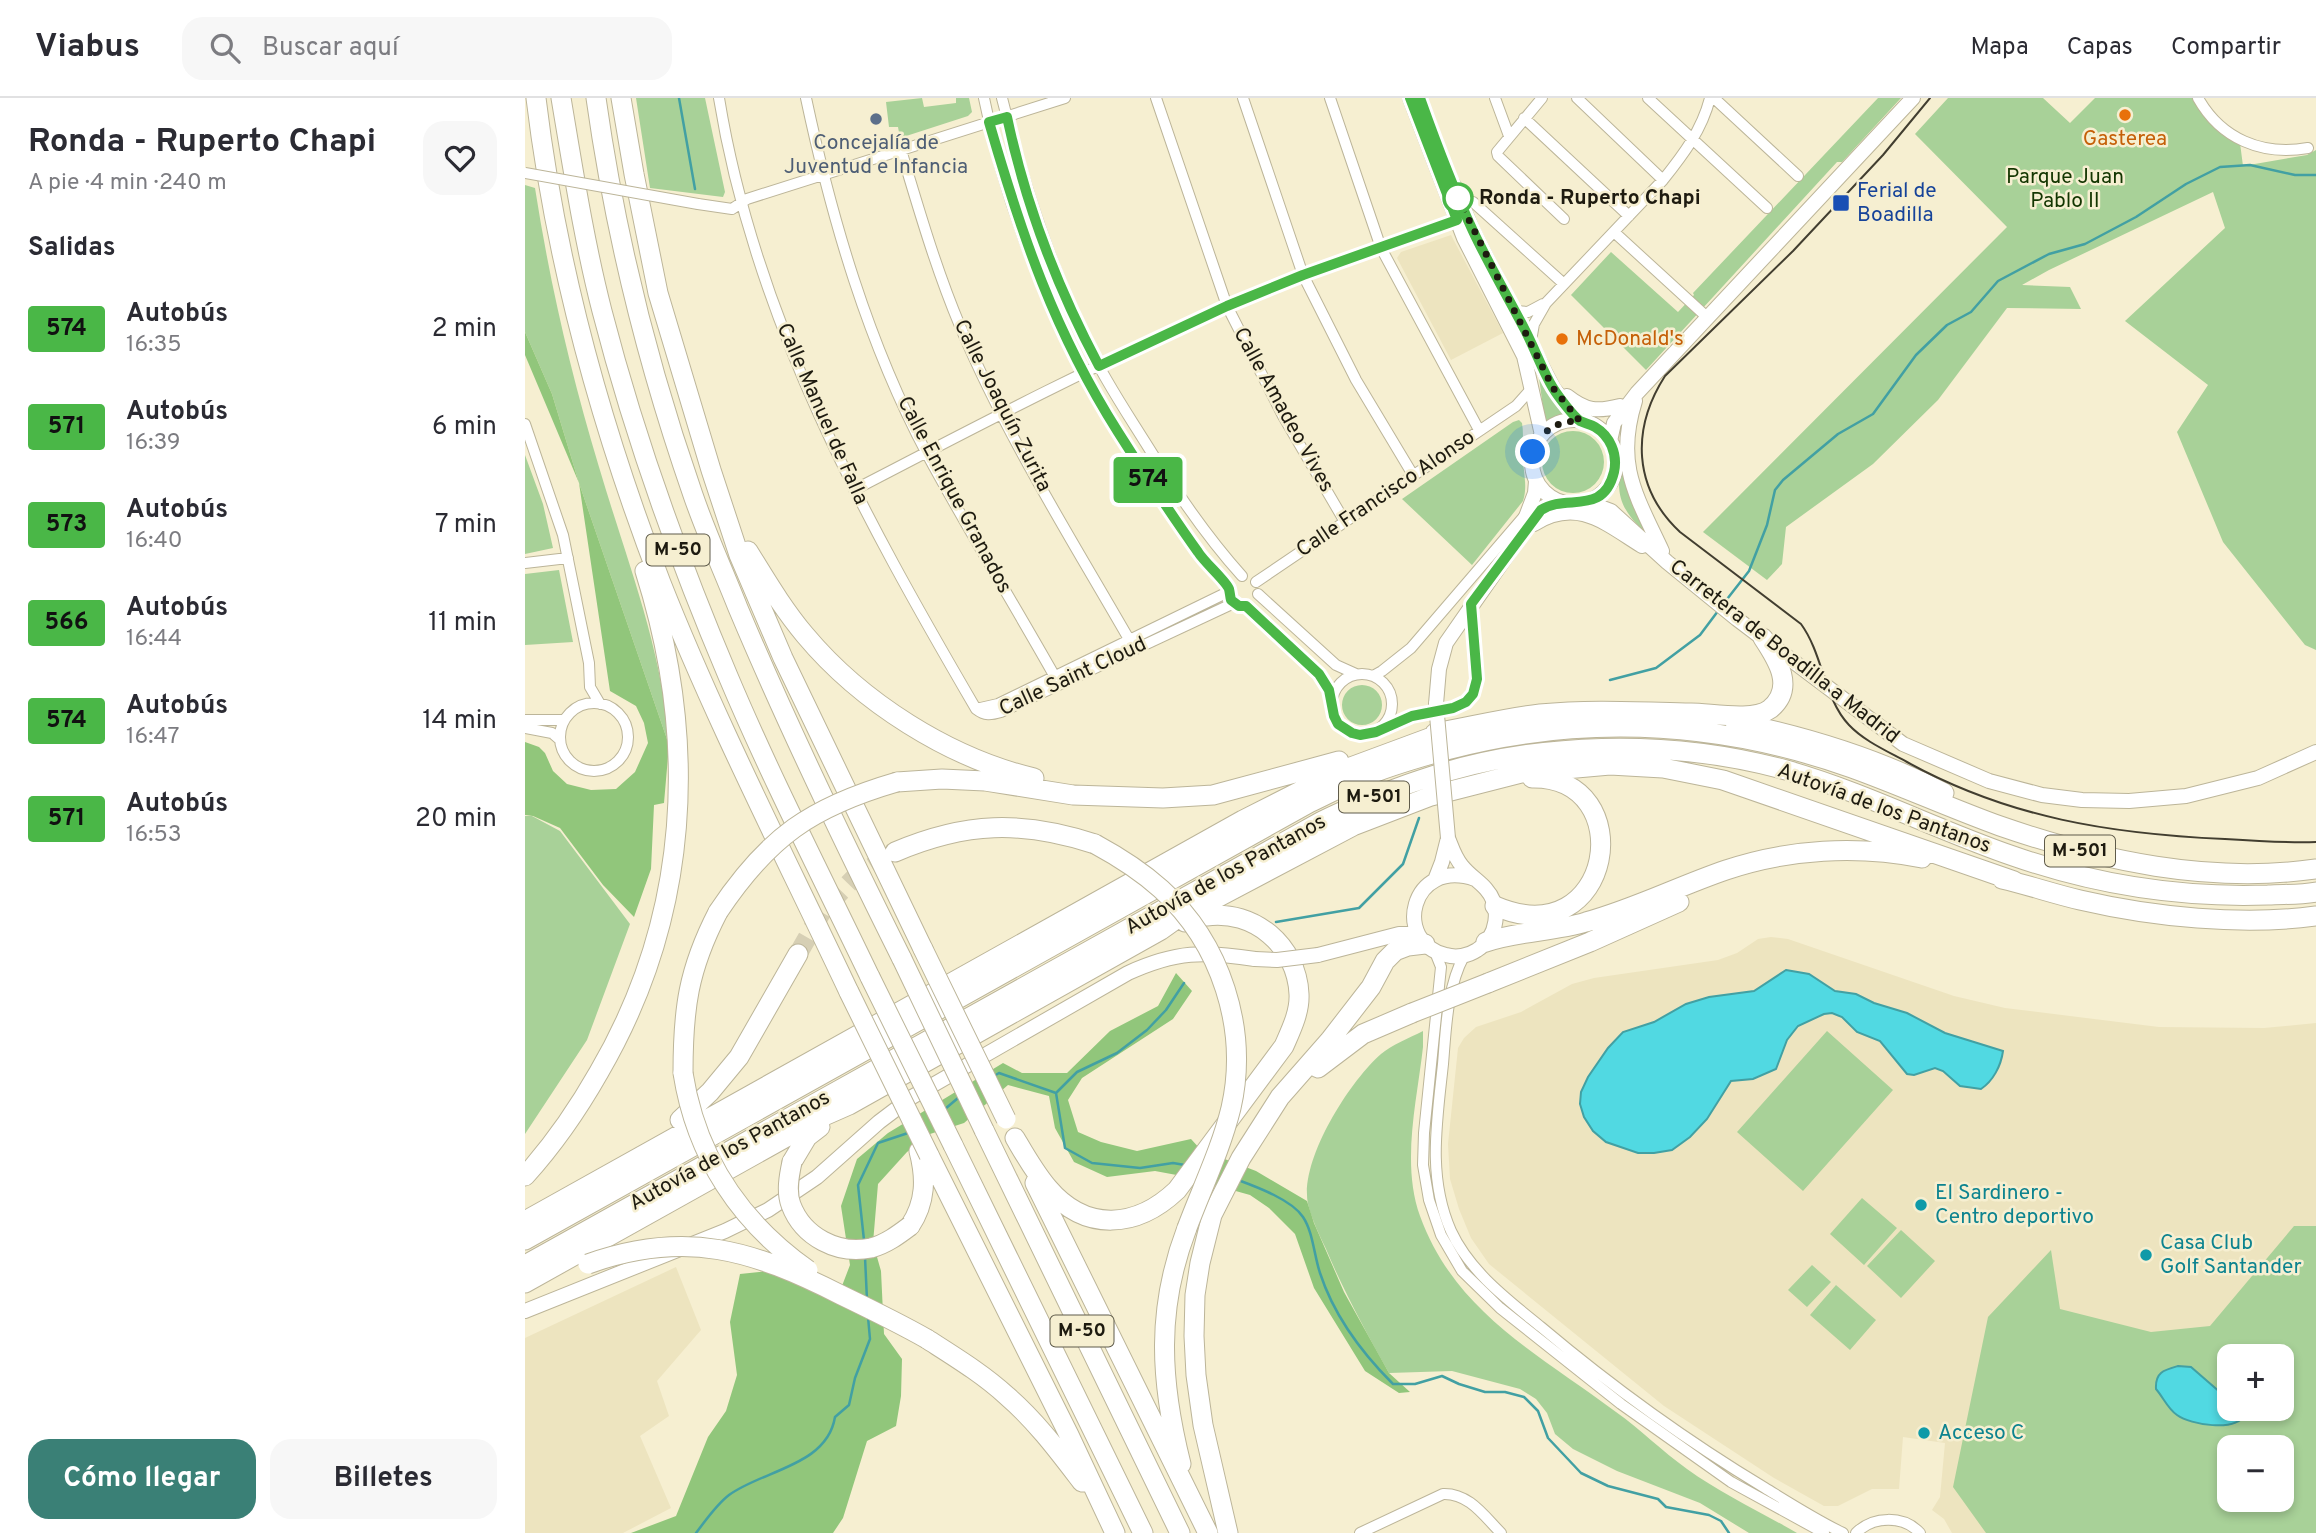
<!DOCTYPE html>
<html lang="es">
<meta charset="utf-8">
<style>
:root{--surface:#fff;--page:#f7f7f7;--text:#2b2b33;--muted:#7c7c81;--line:#e1e1e2;--accent:#3a8076}
body{margin:0;font-family:Overpass,sans-serif;background:var(--page);color:var(--text);height:100vh;display:flex;flex-direction:column;font-size:26px;white-space:nowrap}
*{box-sizing:border-box;margin:0}
p{font-size:23px;color:var(--muted)}
.icon{flex:none;width:38px;height:38px;fill:none;stroke:currentColor;stroke-width:2;stroke-linecap:round;stroke-linejoin:round}
.map{position:relative;flex:1;overflow:hidden}
.details{display:flex;flex-direction:column;background:var(--surface);width:525px}
.details>*{flex:none}
.badge{padding:0 14px;border-radius:5px;font-size:24px;line-height:46px}
.controls{position:absolute;left:1692px;top:1246px;display:grid;gap:14px}
.controls a{display:grid;place-items:center;width:77px;height:77px;border-radius:14px;background:var(--surface);box-shadow:0 4px 10px #0003;font-size:35px}
.you{position:absolute;width:35px;height:35px;margin:-18px;border:5px solid #fff;border-radius:50%;background:#1a73e8;box-shadow:0 0 0 10px #1a73e833}
.map>.badge{position:absolute;translate:-50% -50%;box-shadow:0 0 0 4px #fff}
h2{padding:0 28px;font-size:26px;line-height:63px}
.round{display:grid;place-items:center;flex:none;width:74px;height:74px;border-radius:21px;background:var(--page)}
.summary{display:flex;align-items:center;justify-content:space-between;height:119px;padding:0 28px}
h1{font-size:33px;font-weight:700;line-height:52px}
.cta{display:flex;gap:14px;margin-top:auto;padding:14px 28px}
.cta a{flex:1;height:80px;border-radius:21px;background:var(--accent);color:#fff;font-size:28px;font-weight:700;line-height:80px;text-align:center}
.cta a+a{background:var(--page);color:var(--text)}
ul{padding:0;list-style:none}
li{display:flex;align-items:center;gap:21px;height:98px;padding:0 28px}
li div{flex:1}
li b{display:block;font-size:26px}
li em{font-style:normal}
li .badge{min-width:77px;font-weight:700;text-align:center}
header{display:flex;align-items:center;gap:42px;box-sizing:border-box;height:98px;padding:0 35px;background:var(--surface);border-bottom:2px solid var(--line)}
header strong{font-size:33px}
nav{display:flex;gap:38px;margin-inline-start:auto;font-size:24px}
.search{width:490px;height:63px;background:var(--page);display:flex;align-items:center;gap:18px;box-sizing:border-box;padding:0 24px;border-radius:21px;color:var(--muted);font-size:26px}
main{display:flex;flex:1;min-height:0}
.map>svg:first-child{display:block}
.built{fill:#ede4bf;fill-rule:evenodd}
.green{fill:#a8d198;fill-rule:evenodd}
.forest{fill:#91c67b}
.water{fill:#51d9e2;stroke:#42a0a3;stroke-width:2}
.lines{fill:none;stroke-linecap:round;stroke-linejoin:round}
.stream{stroke:#42a0a3;stroke-width:2.5}
.highway-tunnel{stroke:#d6cfb4;stroke-width:19;stroke-dasharray:19 10;stroke-linecap:butt}
.street-casing{stroke:#bcb599;stroke-width:12}
.secondary-casing{stroke:#bcb599;stroke-width:16}
.highway-casing{stroke:#bcb599;stroke-width:21}
.street{stroke:#fff;stroke-width:10}
.secondary{stroke:#fff;stroke-width:14}
.highway{stroke:#fff;stroke-width:19}
.tram{stroke:#423e30;stroke-width:2}
.street-bridge-casing{stroke:#bcb599;stroke-width:12;stroke-linecap:butt}
.secondary-bridge-casing{stroke:#bcb599;stroke-width:16;stroke-linecap:butt}
.highway-bridge-casing{stroke:#bcb599;stroke-width:21;stroke-linecap:butt}
.street-bridge{stroke:#fff;stroke-width:10}
.secondary-bridge{stroke:#fff;stroke-width:14}
.highway-bridge{stroke:#fff;stroke-width:19}
.line-casing{stroke:#fff;stroke-width:16}
.line{stroke:#4ab747;stroke-width:10}
.walk{stroke:#1e1b10;stroke-width:7;stroke-dasharray:0 12.6}
.food-dot{fill:#e8710a;stroke:#f6efd1;stroke-width:2.5}
.service-dot{fill:#5c6f8a;stroke:#f6efd1;stroke-width:2.5}
.stop-dot{fill:#fff;stroke:#4ab747;stroke-width:3.5}
.transit-dot{fill:#1a4fb4;stroke:#f6efd1;stroke-width:2.5}
.culture-dot{fill:#0f9aa8;stroke:#f6efd1;stroke-width:2.5}
.labels{text-anchor:middle;dominant-baseline:central;stroke-width:5;stroke-linejoin:round;paint-order:stroke}
.shield{fill:#f6efd1;stroke:#5f5b4a;stroke-width:2}
.shield-label{font-size:19px;font-weight:bold;fill:#1e1b10}
.food-label{font-size:21px;fill:#c56008;stroke:#f6efd1}
.service-label{font-size:21px;fill:#4e5e75;stroke:#f6efd1}
.park-label{font-size:21px;fill:#133601;stroke:#f6efd1}
.transit-label{font-size:21px;fill:#164399;stroke:#f6efd1;text-anchor:start}
.stop-label{font-size:21px;font-weight:bold;fill:#1e1b10;stroke:#f6efd1;text-anchor:start}
.street-label{font-size:21px;fill:#1e1b10;stroke:#f6efd1}
.culture-label{font-size:21px;fill:#0d838f;stroke:#f6efd1;text-anchor:start}
</style>
<header>
<strong>Viabus</strong>
<div class="search"><svg class="icon" aria-label="search" viewBox="0 0 24 24"><circle cx="10" cy="10" r="6"/><path d="M15 15l6 6"/></svg>Buscar aquí</div>
<nav><a>Mapa</a><a>Capas</a><a>Compartir</a></nav>
</header>
<main>
<section class="details">
<div class="summary"><div><h1>Ronda - Ruperto Chapi</h1><p>A pie · 4 min · 240 m</p></div><a class="round"><svg class="icon" aria-label="heart" viewBox="0 0 24 24"><path d="M12 20l-8-8c-3-5 5-10 8-4 3-6 11-1 8 4z"/></svg></a></div>
<h2>Salidas</h2>
<ul>
<li><span class="badge" style="background:#4ab747;color:#111">574</span><div><b>Autobús</b><p>16:35</p></div><em>2 min</em></li>
<li><span class="badge" style="background:#4ab747;color:#111">571</span><div><b>Autobús</b><p>16:39</p></div><em>6 min</em></li>
<li><span class="badge" style="background:#4ab747;color:#111">573</span><div><b>Autobús</b><p>16:40</p></div><em>7 min</em></li>
<li><span class="badge" style="background:#4ab747;color:#111">566</span><div><b>Autobús</b><p>16:44</p></div><em>11 min</em></li>
<li><span class="badge" style="background:#4ab747;color:#111">574</span><div><b>Autobús</b><p>16:47</p></div><em>14 min</em></li>
<li><span class="badge" style="background:#4ab747;color:#111">571</span><div><b>Autobús</b><p>16:53</p></div><em>20 min</em></li>
</ul>
<div class="cta"><a>Cómo llegar</a><a>Billetes</a></div>
</section>
<div class="map">
<svg width="1791" height="1435" viewBox="0 0 1791 1435">
<rect width="100%" height="100%" fill="#f6efd1"/>
<path class="built" d="M926,137L978,235L926,262L872,160L876,154Z
M1246,839L1263,841L1429,898L1480,910L1634,929L1739,930L1791,925V1435H1427L1419,1421L1407,1412L1415,1399L1420,1345L1378,1339L1374,1391H1347L1313,1408H1299L1249,1380L1139,1308L964,1166L946,1140L934,1111L925,1081L923,1046L933,950L939,940L951,929L996,914L1047,886L1069,880L1193,862L1212,855L1233,841ZM1704,1258H1757V1311H1704ZM1704,1349H1757V1402H1704Z
M151,1169L176,1232L132,1283L144,1318L115,1338L146,1410L98,1435H0V1240Z"/>
<path class="green" d="M111,0H180L200,94L198,99L125,90Z
M397,0L399,9L431,5V0H444L447,14L443,18L375,40L373,29H364L361,4Z
M1353,0H1376L1317,64H1312L1121,272L1046,197L1086,154L1153,214L1169,197L1168,195Z
M1423,0H1518L1545,25L1570,0H1669L1715,45L1718,68L1782,57L1791,52V552L1780,547L1698,444L1652,334L1683,287L1600,223L1700,130L1688,94L1524,172L1497,187L1545,189L1556,211L1482,210L1413,302L1348,366L1261,429L1257,466L1242,482L1178,434L1482,129L1390,36Z
M0,87L10,90C25,186 46,276 74,369C101,461 138,551 144,647L54,385L27,296L0,234Z
M1012,270L1047,318L1033,320L1021,327C1017,308 1016,288 1012,270Z
M994,322L997,325C999,336 997,347 998,359C998,374 1003,388 998,403L947,467L877,401L988,324Z
M1017 364a31 31 0 1 1 62 0a31 31 0 1 1-62 0Z
M0,357L18,406L28,450L0,456Z
M1096,368L1101,387L1130,445C1105,419 1088,407 1096,368Z
M34,472L48,544L0,547V476Z
M817 607a20 20 0 1 1 40 0a20 20 0 1 1-40 0Z
M0,718H7L35,733L105,826L62,942L0,1036Z
M898,933V949C892,1003 876,1065 895,1118C930,1214 1013,1256 1091,1314C1115,1331 1137,1353 1162,1371C1195,1395 1236,1414 1272,1435H1224L1175,1405L1092,1373L1048,1351L1030,1336L1022,1315L1011,1301L995,1291L927,1273L864,1275C841,1234 819,1194 801,1151C794,1136 787,1122 783,1106C774,1063 824,984 856,956C867,947 884,940 898,933Z
M1302,933L1368,992L1278,1093L1212,1034Z
M1337,1100L1372,1130L1339,1167L1305,1136Z
M1769,1128H1791V1435H1461L1428,1389L1463,1219L1526,1152L1535,1211L1626,1234L1685,1228ZM1704,1258H1757V1311H1704ZM1704,1349H1757V1402H1704Z
M1376,1132L1410,1163L1376,1200L1342,1168Z
M1287,1167L1306,1184L1282,1209L1263,1192Z
M1311,1187L1351,1222L1325,1252L1285,1217Z"/>
<path class="forest" d="M0,234L27,296L54,385L144,647L139,705L129,707L126,771L109,819L78,787L35,730L8,718L0,717V644L14,649L20,655L28,673L42,686L66,692L91,691L110,674L123,645L119,625L111,608L85,593L54,385L0,257Z
M651,875L667,893L648,921L557,980L543,1002L553,1034L576,1044L612,1053L666,1041L676,1052L731,1073L782,1103L789,1125L819,1194L864,1275L885,1294L874,1295L840,1273L789,1190L770,1136L744,1110L725,1097L657,1078L630,1073L582,1079L549,1064L530,1030L524,998L483,987L439,1025L405,1036L382,1054L353,1086L348,1145L356,1173L359,1236L377,1261L376,1298L371,1328L342,1343L318,1420L308,1435H106L151,1418L183,1339L201,1313L212,1277L205,1224L215,1176L243,1173L312,1201L325,1167L316,1108L332,1061L363,1035L478,965L497,975H542L585,933L633,908Z"/>
<path class="water" d="M1261,872L1284,876L1310,893L1331,896L1349,905L1382,915L1420,935L1478,953C1476,968 1468,983 1456,991L1435,988L1418,973L1410,970L1389,977L1382,976L1355,943L1332,934L1317,919L1307,915L1299,916L1273,928L1262,942L1251,971L1228,981L1206,983L1182,1021L1165,1039L1147,1052L1129,1055H1113L1081,1044L1068,1033L1059,1019L1055,1006L1056,994L1063,979L1083,950L1098,934L1129,924L1161,906L1184,899L1229,893Z
M1653,1268L1666,1269L1704,1302V1311H1718L1720,1317C1710,1334 1666,1327 1652,1317C1643,1311 1638,1299 1631,1291C1630,1274 1639,1272 1653,1268Z"/>
<g class="lines">
<path class="stream" d="M154,0L170,91
M1199,505L1224,473L1242,427L1250,392L1258,382L1313,336L1348,316L1391,257L1422,227L1446,214L1473,183L1524,156L1560,146L1611,119L1661,86L1695,69L1725,67L1770,77H1791
M1085,582L1131,570L1175,537L1193,513
M751,824L834,810L878,766L894,720
M469,978L474,975L531,995L552,974L592,955L622,932L641,912L659,885
M531,995L540,1050L567,1065L615,1070L648,1065L660,1067
M420,1011L433,1000
M713,1082C732,1089 767,1102 778,1119C788,1134 789,1157 795,1175C809,1218 837,1255 868,1286H890L917,1278L934,1286L960,1294H980L999,1299L1013,1313L1023,1340L1056,1375L1083,1388L1133,1401L1141,1409L1184,1417L1196,1423L1204,1435
M339,1142L333,1087L353,1045L383,1035
M340,1159L342,1202
M171,1435C181,1422 191,1407 204,1397C238,1372 302,1368 310,1319L324,1307L330,1280L345,1241L343,1219"/>
<path class="highway-tunnel" d="M273,856L298,812L330,779L369,755"/>
<g class="street-casing">
<path id="street" d="M194,0C230,222 339,419 451,611C460,618 466,617 476,614L709,505
M281,0C307,122 343,245 402,356C444,434 491,509 534,586
M459,0C486,136 542,254 616,370C642,412 669,455 704,491
M477,0C498,85 525,167 563,247C579,281 600,312 620,344C649,391 680,437 717,478
M631,0L702,208L758,318L820,424
M718,0L778,177L831,282L888,377
M805,0L856,150L954,332
M970,0L984,38
M1017,0L972,54L973,58L1039,121
M1052,0L1138,82
M1123,0L1242,110
M1189,0L1273,78
M1673,0C1696,41 1737,58 1783,50
M999,20L1104,118
M376,52C394,112 411,171 435,228C482,340 549,445 609,550
M173,106L207,111L222,101L540,0
M936,106L948,104L1039,186
M1089,134L1183,220
M990,213L1003,214L1018,206
M1006,243L1009,226L1021,205L1138,82C1158,57 1177,32 1185,0
M0,326L38,437L64,565L65,589L75,606
M329,392C452,328 576,263 704,208C778,176 855,150 932,122
M0,465L43,460
M731,484L991,308L1007,290
M733,496L811,567L831,576
M721,508L794,576L807,602
M807 606a30 30 0 1 1 60 0a30 30 0 1 1-60 0Z
M848,578L857,573L886,550L1002,415
M35 639a34 34 0 1 1 68 0a34 34 0 1 1-68 0Z
M451,611L473,606L703,494
M0,622H39
M858,629L887,618L935,608L948,596L952,581L946,509
M0,630L27,635L34,641
M910,854L916,869L899,1035L898,1067L904,1102L916,1137L937,1173L975,1210L1096,1306L1206,1384L1299,1435
M939,858C922,889 921,931 918,966C912,1023 902,1079 926,1133C945,1174 983,1202 1016,1229C1086,1288 1162,1343 1240,1390C1266,1406 1291,1422 1318,1435
M835,1435L918,1396C944,1395 959,1418 976,1435
M1331,1435C1348,1418 1378,1417 1395,1435"/>
</g>
<g class="secondary-casing">
<path id="secondary" d="M885,0L939,140L999,258L1017,337
M928,86L949,136L1028,290L1055,323
M1042,298C1061,313 1072,314 1095,308
M1110,303C1090,367 1111,397 1137,453
M1007 364a42 42 0 1 1 84 0a42 42 0 1 1-84 0Z
M1085,343L1089,325L1112,295L1388,0
M1062,404L1086,413L1142,464L1212,521L1378,646L1464,683L1517,697L1557,702L1604,703L1661,698L1733,680L1791,654
M999,424L1010,395L1011,383
M1009,426C1052,399 1080,425 1117,448
M911,606L914,571L921,545L1010,417L1023,407L1035,404
M923,740C927,750 930,760 937,768C944,777 954,783 961,791C977,809 973,839 952,852C943,858 931,860 921,857C867,845 885,759 950,781
M910,782L917,764L923,740
M793,857L874,836H883L895,840
M0,1213L200,1133L243,1112L292,1079L354,1024L387,999L603,875C651,853 679,853 730,861"/>
</g>
<g class="highway-casing">
<path id="highway" d="M11,0C31,166 76,329 136,485C191,624 260,758 324,894
M36,0C48,71 59,143 77,213C109,337 153,460 203,578C246,680 297,779 345,879
M71,0C90,135 123,268 168,397C181,435 198,472 213,510C263,629 319,745 377,861
M96,0L109,76L133,195L186,372L214,457L258,560L398,851
M223,453C241,482 258,511 280,537C336,604 424,660 509,680
M1210,624C1283,639 1353,660 1419,695
M910,635C945,629 980,620 1015,616C1066,611 1115,614 1166,615C1186,615 1228,624 1245,611C1271,590 1252,561 1238,540
M372,684L417,681L460,683L548,697L638,700L688,697L814,663
M370,754C440,724 497,722 570,746
M1477,781C1503,787 1529,796 1555,802C1628,819 1717,828 1791,818
M970,808C1089,859 1116,678 1007,680
M961,844C993,833 1028,834 1061,824C1109,811 1154,788 1201,772C1264,751 1332,747 1397,760
M963,885L1065,844L1154,804
M793,970L838,936L887,915
M158,975C158,911 163,872 193,814
M155,1022L185,994L214,959L273,856
M459,1032L655,1435
M490,1040C500,1057 510,1075 523,1090C561,1135 612,1130 652,1092L759,948C766,932 775,914 774,896C772,848 729,811 681,818C674,818 667,822 660,824
M428,1047L618,1435
M404,1057L544,1337L590,1435
M267,1064L282,1039L295,1029
M0,1078C29,1046 53,1011 74,974C165,818 174,644 120,473
M510,1085L683,1435
M0,1123L718,722L815,673L923,633
M385,1128C401,1104 401,1080 394,1053
M0,1142L784,705C801,697 818,688 836,680C863,668 893,660 921,652C1058,616 1194,623 1327,670C1377,688 1425,710 1475,728C1576,763 1684,786 1791,771
M0,1167L797,723C829,708 861,693 895,682C1009,643 1144,640 1261,672C1339,694 1412,732 1488,758C1571,787 1657,800 1743,797C1759,796 1775,797 1791,794
M0,1185L299,1018L324,1007L636,832L650,822L828,728L906,698L996,675L1085,667L1138,670L1198,682L1489,783
M402,1241C430,1259 458,1276 482,1298C511,1323 534,1354 557,1384
M656,1366C635,1282 631,1211 662,1130
M703,1435L678,1327L671,1277L669,1238L670,1197L675,1165L687,1117L716,1060L755,999L805,942L846,889L860,863L870,853L883,848L900,846"/>
</g>
<use href="#street" class="street"/>
<use href="#secondary" class="secondary"/>
<use href="#highway" class="highway"/>
<path class="tram" d="M1405,0L1358,57L1268,153L1140,278C1106,331 1108,390 1155,434L1276,526C1298,556 1299,601 1324,627C1339,643 1362,653 1382,664C1484,720 1586,736 1700,741C1730,743 1761,745 1791,744"/>
<g class="street-bridge-casing">
<path id="street-bridge" d="M0,75L173,106"/>
</g>
<g class="secondary-bridge-casing">
<path id="secondary-bridge" d="M911,606L923,740
M730,861L752,862L793,857"/>
</g>
<g class="highway-bridge-casing">
<path id="highway-bridge" d="M570,746C594,759 616,773 636,791C696,845 724,931 706,1010C696,1051 677,1090 662,1130
M193,814C243,739 286,709 372,684
M398,851L481,1021
M377,861L459,1032
M345,879L428,1047
M324,894L404,1057
M887,915L963,885
M158,975C171,1058 215,1124 283,1172
M267,1064C264,1078 261,1094 266,1107C278,1139 313,1157 346,1150C361,1146 373,1137 385,1128
M63,1166C161,1131 227,1152 316,1197C345,1211 374,1225 402,1241"/>
</g>
<use href="#street-bridge" class="street-bridge"/>
<use href="#secondary-bridge" class="secondary-bridge"/>
<use href="#highway-bridge" class="highway-bridge"/>
</g>
<g class="lines">
<g class="line-casing">
<path id="line" d="M885,0L932,122L778,177L702,208L574,268C533,191 500,105 482,19L464,24C497,138 529,233 593,334C619,375 645,415 673,454C679,464 701,483 704,491C705,495 705,498 706,502L714,508H721L794,576L804,592L809,618L813,626L827,635L835,637L851,634L887,618L928,610L941,604L948,596L952,581L946,506L1016,412C1041,395 1078,419 1089,374C1093,356 1085,338 1070,329C1065,326 1059,325 1055,323C1048,318 1033,298 1028,290C1017,272 1010,251 1000,232C983,199 964,167 948,133C928,90 911,45 895,0"/>
</g>
<use href="#line" class="line"/>
<path class="walk" d="M933,100L1028,290L1055,323C1032,323 1016,332 1008,354"/>
</g>
<g class="food-dot">
<circle cx="1600" cy="17" r="7"/>
<circle cx="1037" cy="241" r="7"/>
</g>
<circle class="service-dot" cx="351" cy="21" r="7"/>
<circle class="stop-dot" cx="933" cy="100" r="14"/>
<rect class="transit-dot" x="1307" y="96" width="18" height="18" rx="3.5"/>
<g class="culture-dot">
<circle cx="1396" cy="1107" r="7"/>
<circle cx="1621" cy="1157" r="7"/>
<circle cx="1399" cy="1335" r="7"/>
</g>
<g class="labels">
<g class="shield">
<rect x="121.5" y="436.5" width="63" height="31" rx="5"/>
<rect x="814" y="683.5" width="70" height="31" rx="5"/>
<rect x="1520" y="737.5" width="70" height="31" rx="5"/>
<rect x="525.5" y="1217.5" width="63" height="31" rx="5"/>
</g>
<g class="shield-label">
<text x="153" y="452">M-50</text>
<text x="849" y="699">M-501</text>
<text x="1555" y="753">M-501</text>
<text x="557" y="1233">M-50</text>
</g>
<g class="food-label">
<text x="1600" y="41">Gasterea</text>
<text x="1051" y="241" text-anchor="start">McDonald's</text>
</g>
<g class="service-label">
<text x="351" y="45">Concejalía de<tspan x="351" dy="24">Juventud e Infancia</tspan></text>
</g>
<g class="park-label">
<text x="1540" y="79">Parque Juan<tspan x="1540" dy="24">Pablo II</tspan></text>
</g>
<g class="transit-label">
<text x="1332" y="93">Ferial de<tspan x="1332" dy="24">Boadilla</tspan></text>
</g>
<g class="stop-label">
<text x="954" y="100">Ronda - Ruperto Chapi</text>
</g>
<g class="street-label">
<text transform="translate(477 308) rotate(63)">Calle Joaquín Zurita</text>
<text transform="translate(758 312) rotate(61)">Calle Amadeo Vives</text>
<text transform="translate(297 316) rotate(66)">Calle Manuel de Falla</text>
<text transform="translate(861 396) rotate(-34)">Calle Francisco Alonso</text>
<text transform="translate(429 397) rotate(62)">Calle Enrique Granados</text>
<text transform="translate(1259 554) rotate(38)">Carretera de Boadilla a Madrid</text>
<text transform="translate(548 579) rotate(-25)">Calle Saint Cloud</text>
<text transform="translate(1359 711) rotate(20)">Autovía de los Pantanos</text>
<text transform="translate(701 777) rotate(-29)">Autovía de los Pantanos</text>
<text transform="translate(205 1053) rotate(-29)">Autovía de los Pantanos</text>
</g>
<g class="culture-label">
<text x="1410" y="1095">El Sardinero -<tspan x="1410" dy="24">Centro deportivo</tspan></text>
<text x="1635" y="1145">Casa Club<tspan x="1635" dy="24">Golf Santander</tspan></text>
<text x="1413" y="1335">Acceso C</text>
</g>
</g>
</svg>
<div class="controls">
<a>+</a>
<a>−</a>
</div>
<div class="you" style="left:1008px;top:354px"></div>
<b class="badge" style="left:623px;top:382px;background:#4ab747;color:#111">574</b>
</div>
</main>
